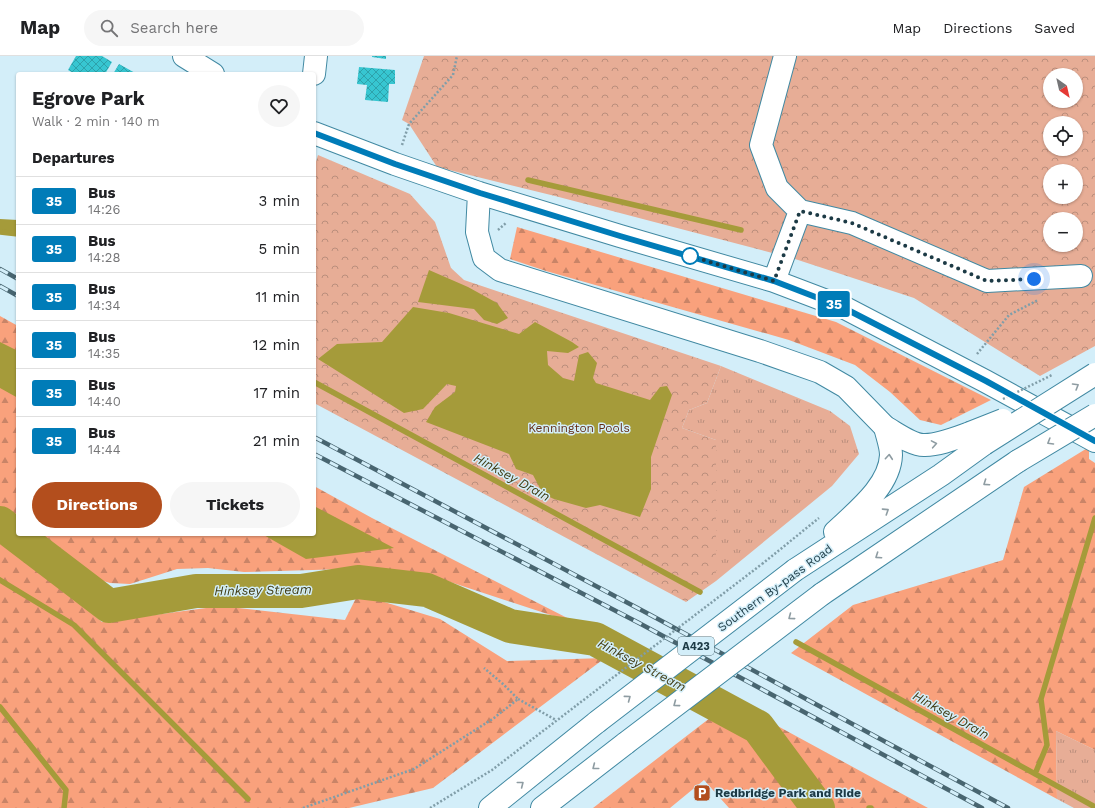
<!DOCTYPE html>
<meta charset="utf-8">
<style>
:root{--surface:#fff;--page:#f6f6f6;--text:#202124;--muted:#757577;--line:#e0e0e0;--accent:#b34e1d}
body{margin:0;font-family:"Work Sans",sans-serif;background:var(--page);color:var(--text);height:100vh;display:flex;flex-direction:column;font-size:15px;white-space:nowrap}
*{box-sizing:border-box;margin:0}
p{font-size:13px;color:var(--muted)}
.icon{flex:none;width:22px;height:22px;fill:none;stroke:currentColor;stroke-width:2;stroke-linecap:round;stroke-linejoin:round}
.map{position:relative;flex:1;overflow:hidden}
.panel{position:absolute;left:16px;top:16px;width:300px;height:464px;display:flex;flex-direction:column;background:var(--surface);border-radius:4px;box-shadow:0 1px 3px #0004}
.panel>*{flex:none}
.badge{padding:0 8px;border-radius:3px;font-size:14px;line-height:26px}
.needle{width:26px;rotate:146deg}
.fabs{position:absolute;left:1043px;top:12px;display:grid;gap:8px}
.fabs a{display:grid;place-items:center;width:40px;height:40px;border-radius:50%;background:var(--surface);box-shadow:0 1px 3px #0004;font-size:20px}
.you{position:absolute;width:20px;height:20px;margin:-10px;border:3px solid #fff;border-radius:50%;background:#1a73e8;box-shadow:0 0 0 6px #1a73e833}
.map>.badge{position:absolute;translate:-50% -50%;box-shadow:0 0 0 2px #fff}
h2{padding:0 16px;font-size:15px;line-height:36px}
.round{display:grid;place-items:center;flex:none;width:42px;height:42px;border-radius:21px;background:var(--page)}
.headline{display:flex;align-items:center;justify-content:space-between;height:68px;padding:0 16px}
h1{font-size:19px;font-weight:700;line-height:30px}
.cta{display:flex;gap:8px;margin-top:auto;padding:8px 16px}
.cta a{flex:1;height:46px;border-radius:24px;background:var(--accent);color:#fff;font-size:16px;font-weight:700;line-height:46px;text-align:center}
.cta a+a{background:var(--page);color:var(--text)}
ul{padding:0;list-style:none}
li{display:flex;align-items:center;gap:12px;height:48px;padding:0 16px;border-top:1px solid var(--line)}
li div{flex:1}
li b{display:block;font-size:15px}
li em{font-style:normal}
li .badge{min-width:44px;font-weight:700;text-align:center}
header{display:flex;align-items:center;gap:24px;box-sizing:border-box;height:56px;padding:0 20px;background:var(--surface);border-bottom:1px solid var(--line)}
header strong{font-size:19px}
nav{display:flex;gap:22px;margin-inline-start:auto;font-size:14px}
.search{width:280px;height:36px;background:var(--page);display:flex;align-items:center;gap:10px;box-sizing:border-box;padding:0 14px;border-radius:22px;color:var(--muted);font-size:15px}
.map>svg:first-child{display:block}
.grass{fill:url(#grass-tufts)}
.forest{fill:url(#forest-firs)}
.park{fill:url(#park-crowns);fill-rule:evenodd}
.water{fill:#a59b3a}
.lines{fill:none;stroke-linecap:round;stroke-linejoin:round}
.stream{stroke:#a59b3a;stroke-width:5.5}
.river{stroke:#a59b3a;stroke-width:34}
.building{fill:url(#building-cross-hatch)}
.minor-casing{stroke:#4189a2;stroke-width:24}
.highway-casing{stroke:#4189a2;stroke-width:24}
.path{stroke:#819ea9;stroke-width:2.5;stroke-dasharray:2 2;stroke-linecap:butt}
.minor{stroke:#fff;stroke-width:22}
.highway{stroke:#fff;stroke-width:22}
.rail-casing{stroke:#486570;stroke-width:4.5}
.rail{stroke:#d3eef9;stroke-width:3;stroke-dasharray:9;stroke-linecap:butt}
.highway-bridge-casing{stroke:#4189a2;stroke-width:24;stroke-linecap:butt}
.path-bridge{stroke:#819ea9;stroke-width:2.5;stroke-dasharray:2 2;stroke-linecap:butt}
.highway-bridge{stroke:#fff;stroke-width:22}
.oneway{stroke:#8e9ca2}
.line-casing{stroke:#fff;stroke-width:9}
.line{stroke:#007cb8;stroke-width:6}
.walk{stroke:#1c3a45;stroke-width:4;stroke-dasharray:0 7.2}
.stop-dot{fill:#fff;stroke:#007cb8;stroke-width:2}
.labels{text-anchor:middle;dominant-baseline:central;stroke-width:3;stroke-linejoin:round;paint-order:stroke}
.shield{fill:#d3eef9;stroke:#53707b;stroke-width:1}
.shield-label{font-size:11px;font-weight:bold;fill:#1c3a45}
.park-label{font-size:12px;fill:#632c13;stroke:#d3eef9}
.street-label{font-size:12px;fill:#1c3a45;stroke:#d3eef9}
.poi-label{font-size:12px;font-weight:bold;fill:#1c3a45;stroke:#d3eef9;text-anchor:start}
.water-label{font-size:13px;font-style:italic;fill:#413c14;stroke:#d3eef9}
</style>
<header>
<strong>Map</strong>
<div class="search"><svg class="icon" aria-label="search" viewBox="0 0 24 24"><circle cx="10" cy="10" r="6"/><path d="M15 15l6 6"/></svg>Search here</div>
<nav><a>Map</a><a>Directions</a><a>Saved</a></nav>
</header>
<div class="map">
<svg width="1095" height="752" viewBox="0 0 1095 752">
<defs>
<pattern id="grass-tufts" width="24" height="20" patternUnits="userSpaceOnUse"><rect width="24" height="20" fill="#e7ad96"/><path d="M3 7l-1-3M5 7V3M7 7l1-3M15 17l-1-3M17 17v-4M19 17l1-3" fill="none" stroke="#ba8e7c"/></pattern>
<pattern id="forest-firs" width="22" height="20" patternUnits="userSpaceOnUse"><rect width="22" height="20" fill="#f9a17c"/><path d="M5 1l3.5 6h-7zM16 11l3.5 6h-7z" fill="#c98467"/></pattern>
<pattern id="park-crowns" width="20" height="18" patternUnits="userSpaceOnUse"><rect width="20" height="18" fill="#e7ad96"/><path d="M2 6a3 3 0 1 1 6 0M12 15a3 3 0 1 1 6 0" fill="none" stroke="#ba8e7c"/></pattern>
<pattern id="building-cross-hatch" width="8" height="8" patternUnits="userSpaceOnUse"><rect width="8" height="8" fill="#37c6d1"/><path d="M0 0l8 8M0 8l8-8" fill="none" stroke="#2ea2ab"/></pattern>
</defs>
<rect width="100%" height="100%" fill="#d3eef9"/>
<path class="grass" d="M721,310L830,355L850,370L859,398L832,430L716,525V384L682,372L689,354L707,347Z
M1056,675L1095,694V752H1074L1057,743Z"/>
<path class="forest" d="M517,171L836,266L991,344L941,369L920,364L890,336L855,309L789,284L546,215L510,203Z
M0,260L18,270V473L0,460Z
M1089,391V403L1095,407V694L1056,675L1057,743L791,597L853,549L1003,504L1024,431Z
M314,430L372,462L581,569L435,521L346,513L244,516L208,512L177,513L130,528L110,527L80,518L24,478H314Z
M0,480L102,566L221,550L345,564L358,538L440,563L507,605L605,602L433,732L349,752H0Z
M732,645L928,752H729L704,724L670,752H593Z"/>
<path class="park" d="M424,0H1095V290L1040,320L914,242L795,203L555,140L437,111L409,68L402,64ZM1050,19H1076V45H1050ZM1050,67H1076V93H1050ZM1050,115H1076V141H1050ZM1050,163H1076V189H1050Z
M318,99L410,138L435,166L451,212L464,224L721,310L707,347L689,354L682,372L716,384V525L686,546L314,347V112Z"/>
<path class="water" d="M0,163L18,164V178L0,176Z
M429,214L468,231L497,247L508,262L497,268L484,264L474,253L418,246Z
M413,251L449,257L519,278L535,266L572,286L579,291L568,297L547,295L548,309L563,322L574,325L579,299L588,296L597,307L593,322L596,327L650,344L660,331L667,330L672,339L651,401V433L640,461L600,449L586,452L554,443L543,438L533,419L516,413L509,398L426,366L435,351L455,336L456,330L447,328L423,353L404,357L318,303L337,288L382,286Z
M0,286L18,295V342L0,332Z
M314,450L394,492L306,503L262,478H314Z"/>
<g class="lines">
<path class="stream" d="M528,124L741,174
M0,176L18,178
M314,326L700,536
M0,524L74,569L248,743
M796,586L1095,751
M0,651L66,734L64,752
M1035,718L1047,689L1041,643L1095,462
M869,752H871"/>
<path class="river" d="M0,467L109,550L196,535H301L358,526L427,534L510,570L595,583L758,671L818,752"/>
</g>
<path class="building" d="M76,0H102L112,6L105,18H75L68,14Z
M372,0H386V3L372,1Z
M119,8L137,18H113Z
M359,11L395,14V28H389L388,46L365,44L367,29L357,28Z"/>
<g class="lines">
<g class="minor-casing">
<path id="minor" d="M184,0L213,18
M785,0L761,89L777,132L800,155L852,167L987,225L1081,220
M314,18L316,0
M314,77L395,108L479,137L620,180L774,225L845,252L985,325L1095,385
M479,137L477,176L484,202L500,214L760,295L820,316L846,331L885,371
M774,225L800,155"/>
</g>
<g class="highway-casing">
<path id="highway" d="M885,371C896,377 913,390 925,389C940,389 956,382 970,377
M835,476C856,456 890,430 891,399C891,390 887,380 885,371
M795,514L941,419L984,388
M822,538L1018,405
M490,752L597,666
M542,752L626,687"/>
</g>
<path class="path" d="M402,89L409,68L453,19L457,0
M498,174L506,167
M977,298L1009,259L1038,244
M762,508L819,462
M518,643L556,664
M303,752L414,713L494,662L518,643L503,628L484,612
M430,752L492,714L577,649"/>
<use href="#minor" class="minor"/>
<use href="#highway" class="highway"/>
<g class="rail-casing">
<path id="rail" d="M0,213L18,223
M0,230L18,240
M314,381L645,556L1008,752
M314,398L639,567L982,752"/>
</g>
<use href="#rail" class="rail"/>
<g class="highway-bridge-casing">
<path id="highway-bridge" d="M970,377L1003,364
M984,388L1095,318
M1018,405L1095,359
M597,666L795,514
M626,687L822,538"/>
</g>
<path class="path-bridge" d="M1003,343L1052,319
M577,649L762,508"/>
<use href="#highway-bridge" class="highway-bridge"/>
</g>
<defs><path id="oneway-chevron" d="M-2-3.5L2.5 0L-2 3.5" fill="none" stroke-width="1.6" stroke-linecap="round" stroke-linejoin="round"/></defs>
<g class="oneway">
<use href="#oneway-chevron" transform="translate(1076 330) rotate(-31)"/>
<use href="#oneway-chevron" transform="translate(1050 386) rotate(149)"/>
<use href="#oneway-chevron" transform="translate(934 388) rotate(-10)"/>
<use href="#oneway-chevron" transform="translate(889 401) rotate(-85)"/>
<use href="#oneway-chevron" transform="translate(986 427) rotate(146)"/>
<use href="#oneway-chevron" transform="translate(886 455) rotate(-33)"/>
<use href="#oneway-chevron" transform="translate(878 500) rotate(146)"/>
<use href="#oneway-chevron" transform="translate(791 561) rotate(143)"/>
<use href="#oneway-chevron" transform="translate(628 642) rotate(-37)"/>
<use href="#oneway-chevron" transform="translate(676 648) rotate(143)"/>
<use href="#oneway-chevron" transform="translate(595 711) rotate(142)"/>
<use href="#oneway-chevron" transform="translate(521 728) rotate(-38)"/>
</g>
<g class="lines">
<g class="line-casing">
<path id="line" d="M314,77L395,108L480,137L620,180L774,225L844,252L986,325L1095,385"/>
</g>
<use href="#line" class="line"/>
<path class="walk" d="M690,200L774,225L800,155L852,167L987,225L1034,223"/>
</g>
<defs>
<g id="parking-square" transform="scale(0.9)"><rect x="-9" y="-9" width="18" height="18" rx="4" fill="#b34e1d" stroke="#d3eef9"/><path d="M-3.5-5.5H1a3.5 3.5 0 0 1 0 7H-1V5.5H-3.5ZM-1-3.4V-.6H.8a1.4 1.4 0 0 0 0-2.8Z" fill="#fff"/></g>
</defs>
<g fill-rule="evenodd">
<use href="#parking-square" x="702" y="737"/>
</g>
<circle class="stop-dot" cx="690" cy="200" r="8"/>
<g class="labels">
<rect class="shield" x="678" y="581" width="36" height="18" rx="3"/>
<g class="shield-label">
<text x="696" y="590">A423</text>
</g>
<g class="park-label">
<text x="579" y="372">Kennington Pools</text>
</g>
<g class="street-label">
<text transform="translate(775 532) rotate(-36)">Southern By-pass Road</text>
</g>
<g class="poi-label">
<text x="715" y="737">Redbridge Park and Ride</text>
</g>
<g class="water-label">
<text transform="translate(512 421) rotate(29)">Hinksey Drain</text>
<text transform="translate(263 534) rotate(-1)">Hinksey Stream</text>
<text transform="translate(642 609) rotate(28)">Hinksey Stream</text>
<text transform="translate(951 659) rotate(29)">Hinksey Drain</text>
</g>
</g>
</svg>
<div class="fabs">
<a><svg class="needle" viewBox="-14 -14 28 28"><path d="M0-13l5 13h-10z" fill="#e53935"/><path d="M0 13l5-13h-10z" fill="#757577"/></svg></a>
<a><svg class="icon" aria-label="locate" viewBox="0 0 24 24"><circle cx="12" cy="12" r="6"/><path d="M12 2v4M12 18v4M2 12h4M18 12h4"/></svg></a>
<a>+</a>
<a>−</a>
</div>
<div class="you" style="left:1034px;top:223px"></div>
<b class="badge" style="left:834px;top:248px;background:#007cb8;color:#fff">35</b>
<section class="panel">
<div class="headline"><div><h1>Egrove Park</h1><p>Walk · 2 min · 140 m</p></div><a class="round"><svg class="icon" aria-label="heart" viewBox="0 0 24 24"><path d="M12 20l-8-8c-3-5 5-10 8-4 3-6 11-1 8 4z"/></svg></a></div>
<h2>Departures</h2>
<ul>
<li><span class="badge" style="background:#007cb8;color:#fff">35</span><div><b>Bus</b><p>14:26</p></div><em>3 min</em></li>
<li><span class="badge" style="background:#007cb8;color:#fff">35</span><div><b>Bus</b><p>14:28</p></div><em>5 min</em></li>
<li><span class="badge" style="background:#007cb8;color:#fff">35</span><div><b>Bus</b><p>14:34</p></div><em>11 min</em></li>
<li><span class="badge" style="background:#007cb8;color:#fff">35</span><div><b>Bus</b><p>14:35</p></div><em>12 min</em></li>
<li><span class="badge" style="background:#007cb8;color:#fff">35</span><div><b>Bus</b><p>14:40</p></div><em>17 min</em></li>
<li><span class="badge" style="background:#007cb8;color:#fff">35</span><div><b>Bus</b><p>14:44</p></div><em>21 min</em></li>
</ul>
<div class="cta"><a>Directions</a><a>Tickets</a></div>
</section>
</div>
